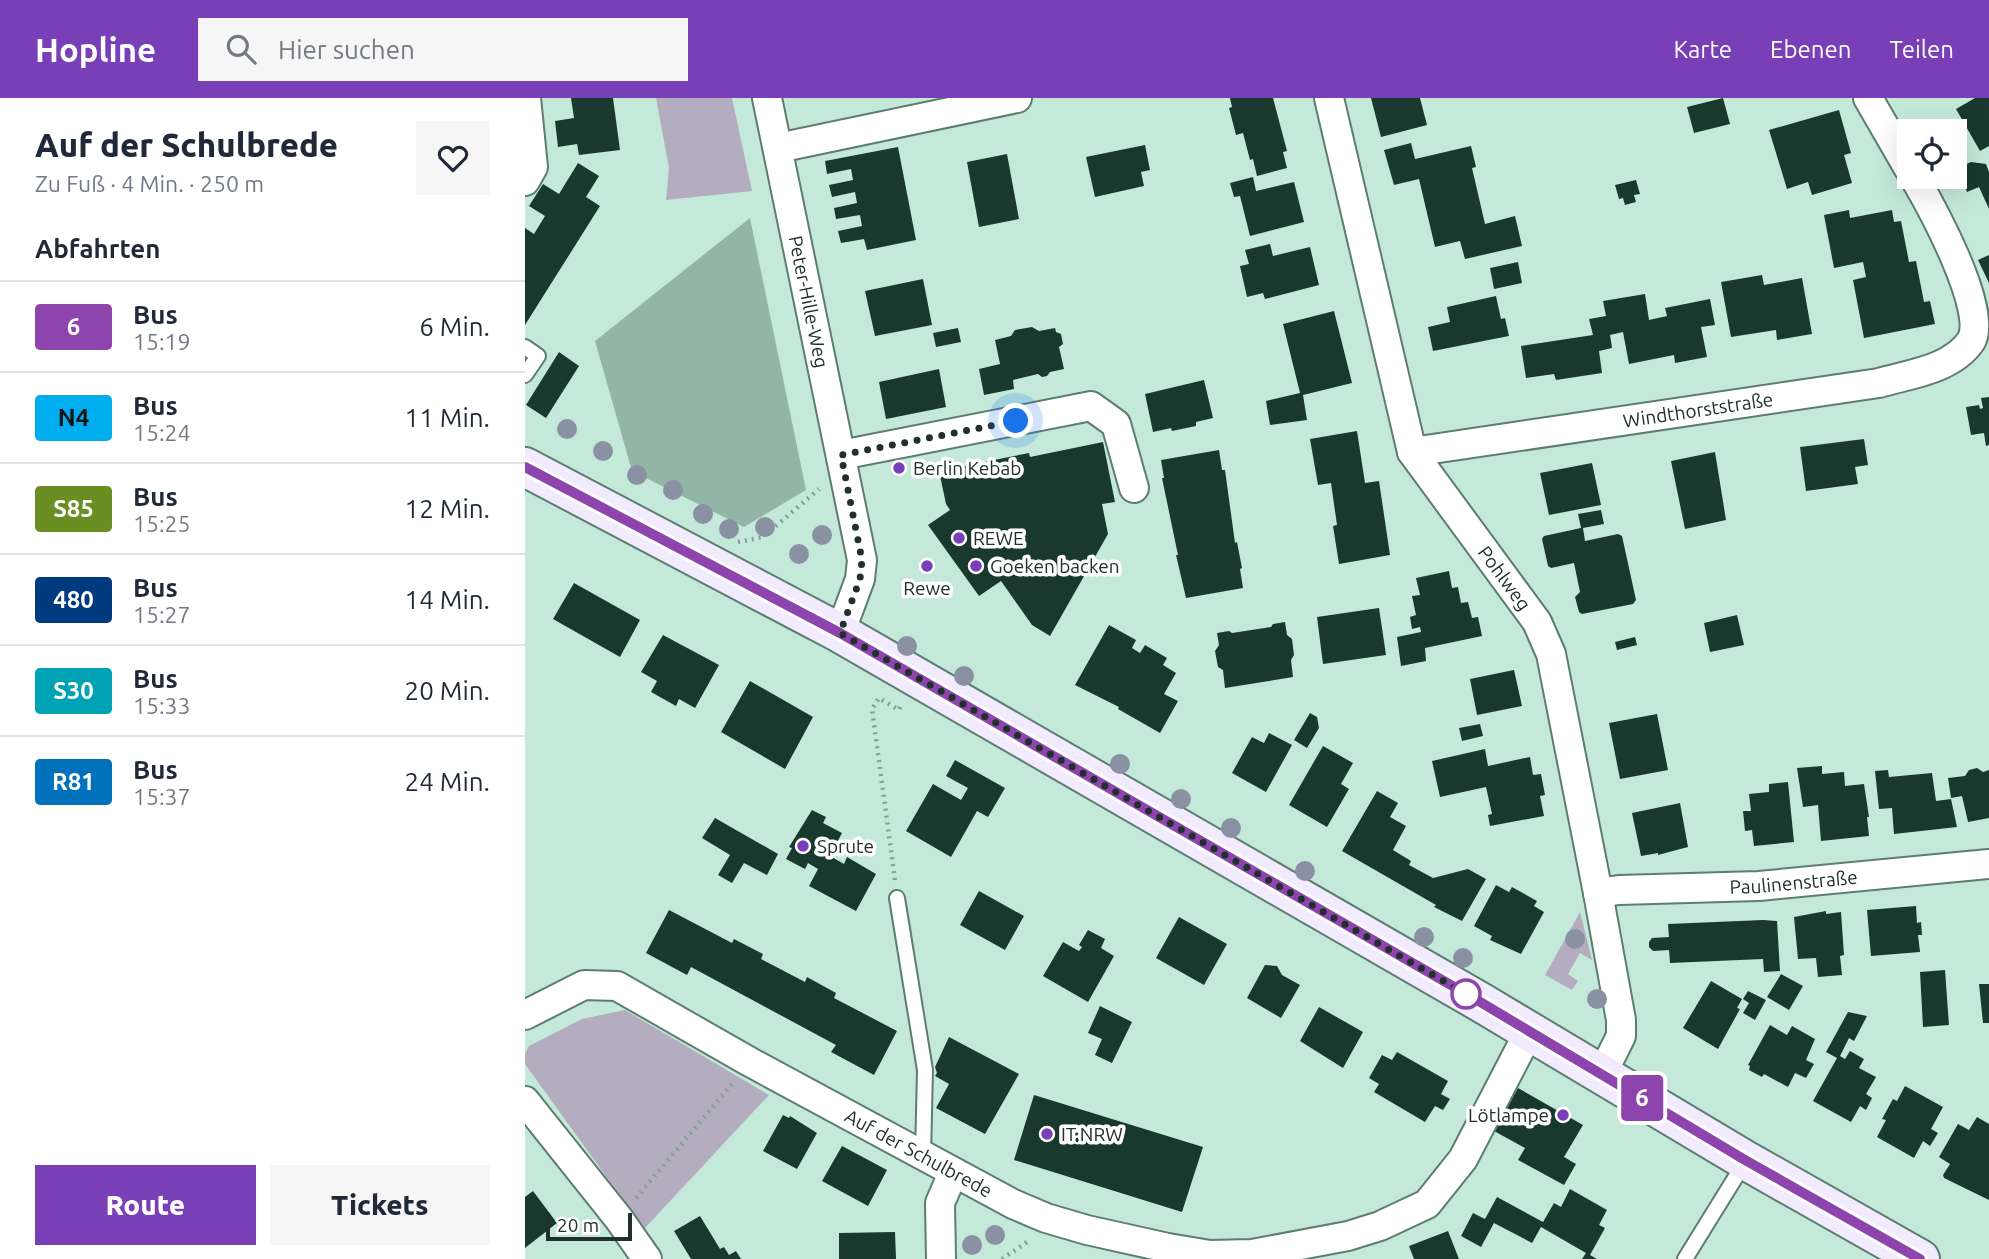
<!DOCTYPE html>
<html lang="de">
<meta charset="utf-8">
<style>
:root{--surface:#fff;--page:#f6f6f7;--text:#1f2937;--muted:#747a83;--line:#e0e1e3;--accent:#783fb6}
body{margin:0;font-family:Ubuntu,sans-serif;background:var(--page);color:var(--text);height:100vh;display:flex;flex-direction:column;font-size:26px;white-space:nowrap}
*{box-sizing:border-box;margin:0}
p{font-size:23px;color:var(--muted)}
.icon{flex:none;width:38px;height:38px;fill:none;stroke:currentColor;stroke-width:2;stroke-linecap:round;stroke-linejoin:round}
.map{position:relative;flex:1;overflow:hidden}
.panel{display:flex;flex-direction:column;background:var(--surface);width:525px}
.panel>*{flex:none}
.badge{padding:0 14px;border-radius:5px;font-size:24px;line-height:46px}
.tools{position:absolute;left:1372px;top:21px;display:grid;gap:14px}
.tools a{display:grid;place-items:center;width:70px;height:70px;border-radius:0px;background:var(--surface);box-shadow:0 7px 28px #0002;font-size:35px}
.scale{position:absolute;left:21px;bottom:18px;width:86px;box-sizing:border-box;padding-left:7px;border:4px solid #21302a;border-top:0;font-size:19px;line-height:24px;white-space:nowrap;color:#21302a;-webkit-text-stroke:5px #fff;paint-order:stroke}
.you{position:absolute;width:35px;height:35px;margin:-18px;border:5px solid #fff;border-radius:50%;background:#1a73e8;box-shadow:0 0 0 10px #1a73e833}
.map>.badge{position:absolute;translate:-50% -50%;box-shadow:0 0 0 4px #fff}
h2{padding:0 35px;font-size:26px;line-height:63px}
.round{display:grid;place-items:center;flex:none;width:74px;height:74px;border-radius:0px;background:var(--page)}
.headline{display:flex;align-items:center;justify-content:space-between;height:119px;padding:0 35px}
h1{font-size:33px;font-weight:800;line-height:52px}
.cta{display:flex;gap:14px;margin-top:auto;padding:14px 35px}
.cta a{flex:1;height:80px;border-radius:0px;background:var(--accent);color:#fff;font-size:28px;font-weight:800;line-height:80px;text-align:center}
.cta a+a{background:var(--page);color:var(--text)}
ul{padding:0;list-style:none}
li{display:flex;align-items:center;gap:21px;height:91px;padding:0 35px;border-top:2px solid var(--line)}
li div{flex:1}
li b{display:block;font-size:26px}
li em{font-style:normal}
li .badge{min-width:77px;font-weight:700;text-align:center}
header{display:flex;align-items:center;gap:42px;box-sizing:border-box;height:98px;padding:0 35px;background:var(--accent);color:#fff}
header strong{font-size:33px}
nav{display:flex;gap:38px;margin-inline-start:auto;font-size:24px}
.search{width:490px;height:63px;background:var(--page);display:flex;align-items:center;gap:18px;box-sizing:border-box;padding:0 24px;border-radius:0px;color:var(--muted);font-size:26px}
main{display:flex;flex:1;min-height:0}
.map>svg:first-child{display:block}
.green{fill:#b4adbf}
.water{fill:#92b5a7}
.building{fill:#19392e}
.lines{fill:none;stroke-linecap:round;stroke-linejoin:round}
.service-casing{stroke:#5c7d70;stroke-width:18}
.minor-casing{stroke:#5c7d70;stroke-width:32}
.secondary-casing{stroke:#5c7d70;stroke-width:42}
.path{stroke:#84a094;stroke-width:4.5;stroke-dasharray:2 5;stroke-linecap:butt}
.service{stroke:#fff;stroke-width:14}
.minor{stroke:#fff;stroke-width:28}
.secondary{stroke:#f2ebfe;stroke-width:38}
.tree{fill:#8a91a2}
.line-casing{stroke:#fff;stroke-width:16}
.line{stroke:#8e44ad;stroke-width:10}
.walk{stroke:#21302a;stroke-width:7;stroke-dasharray:0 12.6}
.poi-dot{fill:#783fb6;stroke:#fff;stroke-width:2.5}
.stop-dot{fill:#fff;stroke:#8e44ad;stroke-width:3.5}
.labels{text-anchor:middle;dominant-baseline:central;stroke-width:7;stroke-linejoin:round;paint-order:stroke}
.street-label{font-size:19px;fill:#21302a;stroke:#fff}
.poi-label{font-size:19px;fill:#21302a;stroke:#fff;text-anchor:start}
</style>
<header>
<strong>Hopline</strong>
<div class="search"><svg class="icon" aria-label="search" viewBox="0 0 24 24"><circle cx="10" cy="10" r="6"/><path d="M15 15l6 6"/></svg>Hier suchen</div>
<nav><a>Karte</a><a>Ebenen</a><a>Teilen</a></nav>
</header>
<main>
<section class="panel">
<div class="headline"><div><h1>Auf der Schulbrede</h1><p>Zu Fuß · 4 Min. · 250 m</p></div><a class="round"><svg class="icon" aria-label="heart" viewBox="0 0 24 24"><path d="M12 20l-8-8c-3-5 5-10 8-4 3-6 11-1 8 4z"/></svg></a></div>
<h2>Abfahrten</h2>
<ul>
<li><span class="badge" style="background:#8e44ad;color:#fff">6</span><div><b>Bus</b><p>15:19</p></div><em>6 Min.</em></li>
<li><span class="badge" style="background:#00adee;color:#111">N4</span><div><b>Bus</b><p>15:24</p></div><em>11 Min.</em></li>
<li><span class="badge" style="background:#6b8e23;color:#fff">S85</span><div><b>Bus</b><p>15:25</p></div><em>12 Min.</em></li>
<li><span class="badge" style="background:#003b80;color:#fff">480</span><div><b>Bus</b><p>15:27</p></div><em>14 Min.</em></li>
<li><span class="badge" style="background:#00a3b4;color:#fff">S30</span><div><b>Bus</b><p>15:33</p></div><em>20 Min.</em></li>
<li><span class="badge" style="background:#0072bc;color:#fff">R81</span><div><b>Bus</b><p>15:37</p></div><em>24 Min.</em></li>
</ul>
<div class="cta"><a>Route</a><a>Tickets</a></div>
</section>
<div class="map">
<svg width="1464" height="1161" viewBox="0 0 1464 1161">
<rect width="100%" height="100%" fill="#c4e9da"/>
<path class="green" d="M131,0H207L227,93L141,102L144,70Z
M1055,814L1067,862L1055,855L1043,876L1053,883L1047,892L1020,877Z
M100,912L244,997L119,1131L0,966V956L4,948L57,921Z"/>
<path class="water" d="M225,120L281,392L219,429L107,373L70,243Z"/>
<path class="building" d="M46,0H88L95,52L54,57L52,46L33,49L30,23L49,20Z
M705,0H748L762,53L758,54L762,70L732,78L728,61L725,62L718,35L711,37L704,10L707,9Z
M846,0H895L902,27L856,39Z
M1198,0L1205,26L1169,35L1162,9Z
M1450,0H1464V48L1455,53L1431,11Z
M1314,12L1326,55L1319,57L1327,85L1287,97L1283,84L1262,91L1244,32Z
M886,45L890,61L946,48L951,69L947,70L960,126L990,118L997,148L940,161L935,143L910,149L894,81L869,87L859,52Z
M620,47L625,72L616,74L619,88L570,99L561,59Z
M373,49L391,142L342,152L339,141L316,145L313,133L337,128L335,117L311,121L309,110L332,105L330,94L307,99L304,87L328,82L326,71L302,76L300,63Z
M482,56L494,121L454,129L442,64Z
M1446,64L1461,66L1464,74V111L1454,89L1442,94L1432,70Z
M53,65L74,78L61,99L75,108L0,227V130L9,136L20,118L4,108L18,86L34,96Z
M728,79L731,93L769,84L779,124L725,138L715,98L709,99L705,85Z
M1111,82L1115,96L1109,97L1111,104L1100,107L1098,100L1094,101L1090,87Z
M1324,112L1325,120L1367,112L1369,124L1376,123L1384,164L1391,163L1399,204L1405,203L1410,226L1339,240L1328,182L1341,179L1338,164L1309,170L1299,117Z
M745,146L748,158L785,149L794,187L740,201L738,195L722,199L715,168L724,166L720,152Z
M1464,157V185L1453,162Z
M993,164L997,185L969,191L965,170Z
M1237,177L1239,187L1277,180L1287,236L1252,242L1251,232L1206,239L1196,184Z
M398,181L407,227L350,238L340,193Z
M1120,196L1124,222L1142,218L1140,210L1185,201L1190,227L1176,229L1182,259L1150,265L1149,257L1104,266L1098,234L1085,237L1087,250L1074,253L1077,275L1031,282L1029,276L1001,280L996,248L1068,237L1064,221L1081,218L1078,203Z
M971,198L976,221L980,220L984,238L908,253L903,229L925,224L922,209Z
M809,213L827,285L778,297L782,322L745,327L741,303L775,295L758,226Z
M507,229L514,233L530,230L531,234L536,236L538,246L534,249L539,271L525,274L522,278L517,279L513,276L488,282L489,291L459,297L454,271L475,266L470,242L486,238L490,232Z
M433,230L436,244L411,249L408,235Z
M34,254L54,268L21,320L1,307Z
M414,271L421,309L361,321L354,284Z
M679,282L688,320L671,324V328L647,333L646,330L628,334L620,296Z
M1464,299V347L1461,348L1459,335L1446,337L1441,309L1454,307L1455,311L1458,310L1456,300Z
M832,333L840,385L854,383L865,457L814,466L808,428L812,427L806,385L793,387L785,341Z
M1339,341L1343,367L1330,369L1333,386L1281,393L1275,349Z
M578,344L590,404L577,406L583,436L525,538L507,527L476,483L454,498L403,427L425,412L421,406L414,373L504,355L505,359Z
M694,352L697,372H700L710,445L712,444L717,470L715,471L718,490L661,500L651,457H653L637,380H639L636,362Z
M1190,354L1201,422L1160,431L1146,363Z
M1067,365L1076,407L1024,417L1015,375Z
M1076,412L1079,426L1058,430L1060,443L1093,436L1097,438L1111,502L1108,506L1057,516L1054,514L1050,499L1055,494L1049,465L1026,470L1023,468L1017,441L1019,438L1056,430L1053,416Z
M924,473L927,490L933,489L936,505L943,504L947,520L953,519L957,538L900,550L901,563L876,568L872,539L896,534L895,529L887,531L885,519L891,517L887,498L895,497L891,480Z
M49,485L115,522L95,559L28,521Z
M854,510L861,557L798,566L792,519Z
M1212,517L1219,547L1185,554L1179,525Z
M760,524L762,537L767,541L769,557L766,562L768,579L700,590L698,572L693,569L690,553L694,547L692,535L704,533L707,535L746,529L748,526Z
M584,527L611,542L607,550L615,555L620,547L642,560L638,567L651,575L639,596L653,603L635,635L593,611L594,609L550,587Z
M138,537L194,567L170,610L154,601L151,608L126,594L132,583L116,574Z
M1110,539L1112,547L1092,552L1090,544Z
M989,572L997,608L952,617L945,581Z
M225,583L288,619L260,671L196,634Z
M785,615L792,619L794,630L782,650L769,642Z
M1132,616L1143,672L1095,681L1084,625Z
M955,626L958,638L937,643L934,630Z
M744,635L767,647L741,694L707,675L727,639L739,645Z
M798,648L828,665L816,686L824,691L802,729L764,707Z
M960,651L963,668L1005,659L1008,677L1016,676L1020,697L1015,698L1019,718L965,728L963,717L967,716L961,689L915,699L907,663Z
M430,662L480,690L463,719L452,713L426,759L381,733L408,686L436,702L443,690L421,678Z
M1297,668V676L1319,674L1320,688L1339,686L1344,719H1342L1344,738L1296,743L1293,707L1278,709L1272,670Z
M1452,670L1458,674L1464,672V720L1443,724L1437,698L1426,700L1423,680L1440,678L1444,672Z
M1363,672L1364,679L1407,675L1411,703L1426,701L1432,729L1369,736L1367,710L1354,711L1350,673Z
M1263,684L1269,744L1229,748L1227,732L1220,733L1218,713H1226L1224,696L1244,694V686Z
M852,693L873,705L865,719L881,728L868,752L886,763L884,767L908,780L943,771L961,781L937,823L909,809L911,807L817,753Z
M1155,705L1163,749L1133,757V755L1116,758L1107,715Z
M287,712L301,719L298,725L317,735L305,758L319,766L322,759L351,776L331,813L284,788L293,771L283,765L280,771L261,761L267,750L264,749Z
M190,720L253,756L242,777L219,765L207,785L193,777L205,757L177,740Z
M971,787L984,794L987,789L1012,803L1009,808L1019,814L996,856L965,842L967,838L949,828Z
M454,793L499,818L480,852L435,827Z
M1391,808L1392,825L1396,824L1397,837H1393L1395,854L1346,858L1342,812Z
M144,812L207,845L209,841L238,856L236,861L280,884L282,879L311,895L309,900L372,933L349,977L306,954L311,947L166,869L162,877L121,855Z
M1301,813V816L1316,814L1319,857L1315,858L1317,877L1293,879L1291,860L1273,861L1269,819Z
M654,819L702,846L679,887L631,860Z
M1238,822L1252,823L1255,873L1239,874L1238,861L1145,865L1144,852L1128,853L1124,849V844L1127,840L1144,839L1143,826Z
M563,832L580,841L576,850L589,858L563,904L518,878L538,844L554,853L557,849L554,847Z
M740,867L752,868L757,877L775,887L756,920L722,900Z
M1420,872L1424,927L1398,929L1395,874Z
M1256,876L1278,888L1264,912L1242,899Z
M1186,883L1217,901L1212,910L1215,911L1193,951L1158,930Z
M1454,886H1464V925H1458Z
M1223,893L1241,902L1230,922L1218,915L1224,905L1218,901Z
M575,908L607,924L587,965L570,957L577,941L563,935Z
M794,909L838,934L818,970L775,943Z
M1323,914L1342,918L1329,943L1324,940L1315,958L1320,961L1325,953L1339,961L1334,970L1351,979L1341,996L1347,1000L1341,1012L1335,1008L1326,1024L1288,1003L1312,960L1301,954Z
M1245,927L1262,937L1267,928L1290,941L1281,962L1289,966L1281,980L1270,975L1263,989L1239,976L1237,979L1224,972L1225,968L1223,967Z
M424,939L494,976L460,1036L411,1010L424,986L410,978L412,975L410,969Z
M872,954L923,983L916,996L925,1001L918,1012L910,1008L900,1024L849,994L854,986L844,980L857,957L867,962Z
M1380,988L1418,1009L1406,1031L1413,1035L1405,1048L1398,1043L1389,1060L1352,1039L1361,1022L1357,1021L1368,1001L1372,1003Z
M993,990L1058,1027L1039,1059L1051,1066L1039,1087L993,1062L1000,1050L969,1033Z
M509,997L678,1049L657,1114L489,1062Z
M258,1017L264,1020L265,1018L292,1035L272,1071L238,1053Z
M1452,1019L1464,1026V1102L1419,1080L1418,1077L1425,1066L1414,1059L1433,1026L1444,1032Z
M317,1048L362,1072L343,1108L297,1083Z
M1045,1091L1082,1112L1074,1127L1080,1130L1065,1157L1072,1161H1057L1061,1155L1016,1129L1007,1145L969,1125L956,1149L936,1138L948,1115L960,1121L972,1099L1018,1124L1029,1105L1036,1109Z
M8,1093L32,1125L0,1150V1099Z
M175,1118L195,1151L199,1149L204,1157L211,1153L216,1161H166L149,1133Z
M923,1133L934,1161H889L884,1148Z
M370,1134L371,1161H314V1135Z"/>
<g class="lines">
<g class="service-casing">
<path id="service" d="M0,249L13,258L0,277
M372,800L400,972L398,1058
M1160,1161L1220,1064"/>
</g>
<g class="minor-casing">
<g id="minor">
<path id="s1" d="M242,0L337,462L335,481L315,535"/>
<path id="s2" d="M804,0L887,354L1012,524L1026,556L1073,795L1096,922V938L1077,976"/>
<path d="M1343,0L1384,71"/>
<path d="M253,50L492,0"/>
<path d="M0,83L8,69L1,0"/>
<path id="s3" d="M887,354L1354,285C1384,276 1426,272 1446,243C1464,213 1406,108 1389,79"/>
<path d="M316,357L566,308L591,326L609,390"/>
<path id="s4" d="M1073,795L1094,792L1234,788L1464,766"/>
<path id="s5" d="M0,917L59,887L92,888L225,964L488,1106L521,1120L562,1132L643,1150L685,1157L727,1156L823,1138L855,1128L902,1106L938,1061L1004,934"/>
<path d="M0,1003L94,1121L122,1161"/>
<path d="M416,1161L415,1105L428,1075"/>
</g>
</g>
<g class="secondary-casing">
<path id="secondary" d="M0,369L315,535L957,905L1220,1062L1395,1161"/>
</g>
<path class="path" d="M213,444L238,439L294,391
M370,782L347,611L354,600L374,612L375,609
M111,1100L207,986
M477,1161L505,1142"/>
<use href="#service" class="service"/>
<use href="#minor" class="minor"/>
<use href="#secondary" class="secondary"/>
</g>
<g class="tree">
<circle cx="42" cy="331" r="10"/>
<circle cx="78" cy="353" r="10"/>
<circle cx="112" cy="377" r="10"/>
<circle cx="148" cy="392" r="10"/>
<circle cx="178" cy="416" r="10"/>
<circle cx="240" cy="429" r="10"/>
<circle cx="204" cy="431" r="10"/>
<circle cx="297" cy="437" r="10"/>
<circle cx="274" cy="456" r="10"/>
<circle cx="382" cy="548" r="10"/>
<circle cx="439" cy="578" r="10"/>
<circle cx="595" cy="666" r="10"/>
<circle cx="656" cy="701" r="10"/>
<circle cx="706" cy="730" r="10"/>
<circle cx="780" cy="773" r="10"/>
<circle cx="899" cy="839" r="10"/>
<circle cx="1050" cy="841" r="10"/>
<circle cx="938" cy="860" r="10"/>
<circle cx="1072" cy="901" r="10"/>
<circle cx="470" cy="1137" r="10"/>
<circle cx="447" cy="1147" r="10"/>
</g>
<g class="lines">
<g class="line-casing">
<path id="line" d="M0,369L315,535L957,905L1220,1062L1395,1161"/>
</g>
<use href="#line" class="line"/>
<path class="walk" d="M491,323L316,357L337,462L335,481L315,535L941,896"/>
</g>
<g class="poi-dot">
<circle cx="374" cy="370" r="7"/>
<circle cx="434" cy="440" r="7"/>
<circle cx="402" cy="468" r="7"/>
<circle cx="451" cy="468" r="7"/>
<circle cx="278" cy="748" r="7"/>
<circle cx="1038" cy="1017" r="7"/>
<circle cx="522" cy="1036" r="7"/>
</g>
<circle class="stop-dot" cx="941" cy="896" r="14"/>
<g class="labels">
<g class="street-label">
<text stroke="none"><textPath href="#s1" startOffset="208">Peter-Hille-Weg</textPath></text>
<text stroke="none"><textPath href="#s3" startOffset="289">Windthorststraße</textPath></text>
<text stroke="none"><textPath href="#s2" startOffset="520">Pohlweg</textPath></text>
<text stroke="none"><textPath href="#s4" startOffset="196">Paulinenstraße</textPath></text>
<text stroke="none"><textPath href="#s5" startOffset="444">Auf der Schulbrede</textPath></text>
</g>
<g class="poi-label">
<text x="388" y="370">Berlin Kebab</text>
<text x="448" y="440">REWE</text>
<text x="465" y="468">Goeken backen</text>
<text x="402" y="490" text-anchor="middle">Rewe</text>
<text x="292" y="748">Sprute</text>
<text x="1024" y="1017" text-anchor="end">Lötlampe</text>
<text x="536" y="1036">IT.NRW</text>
</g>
</g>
</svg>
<div class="tools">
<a><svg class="icon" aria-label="locate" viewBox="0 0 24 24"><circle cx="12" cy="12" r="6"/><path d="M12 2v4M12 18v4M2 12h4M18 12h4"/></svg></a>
</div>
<div class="scale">20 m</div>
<div class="you" style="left:491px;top:323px"></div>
<b class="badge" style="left:1117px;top:1000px;background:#8e44ad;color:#fff">6</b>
</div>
</main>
